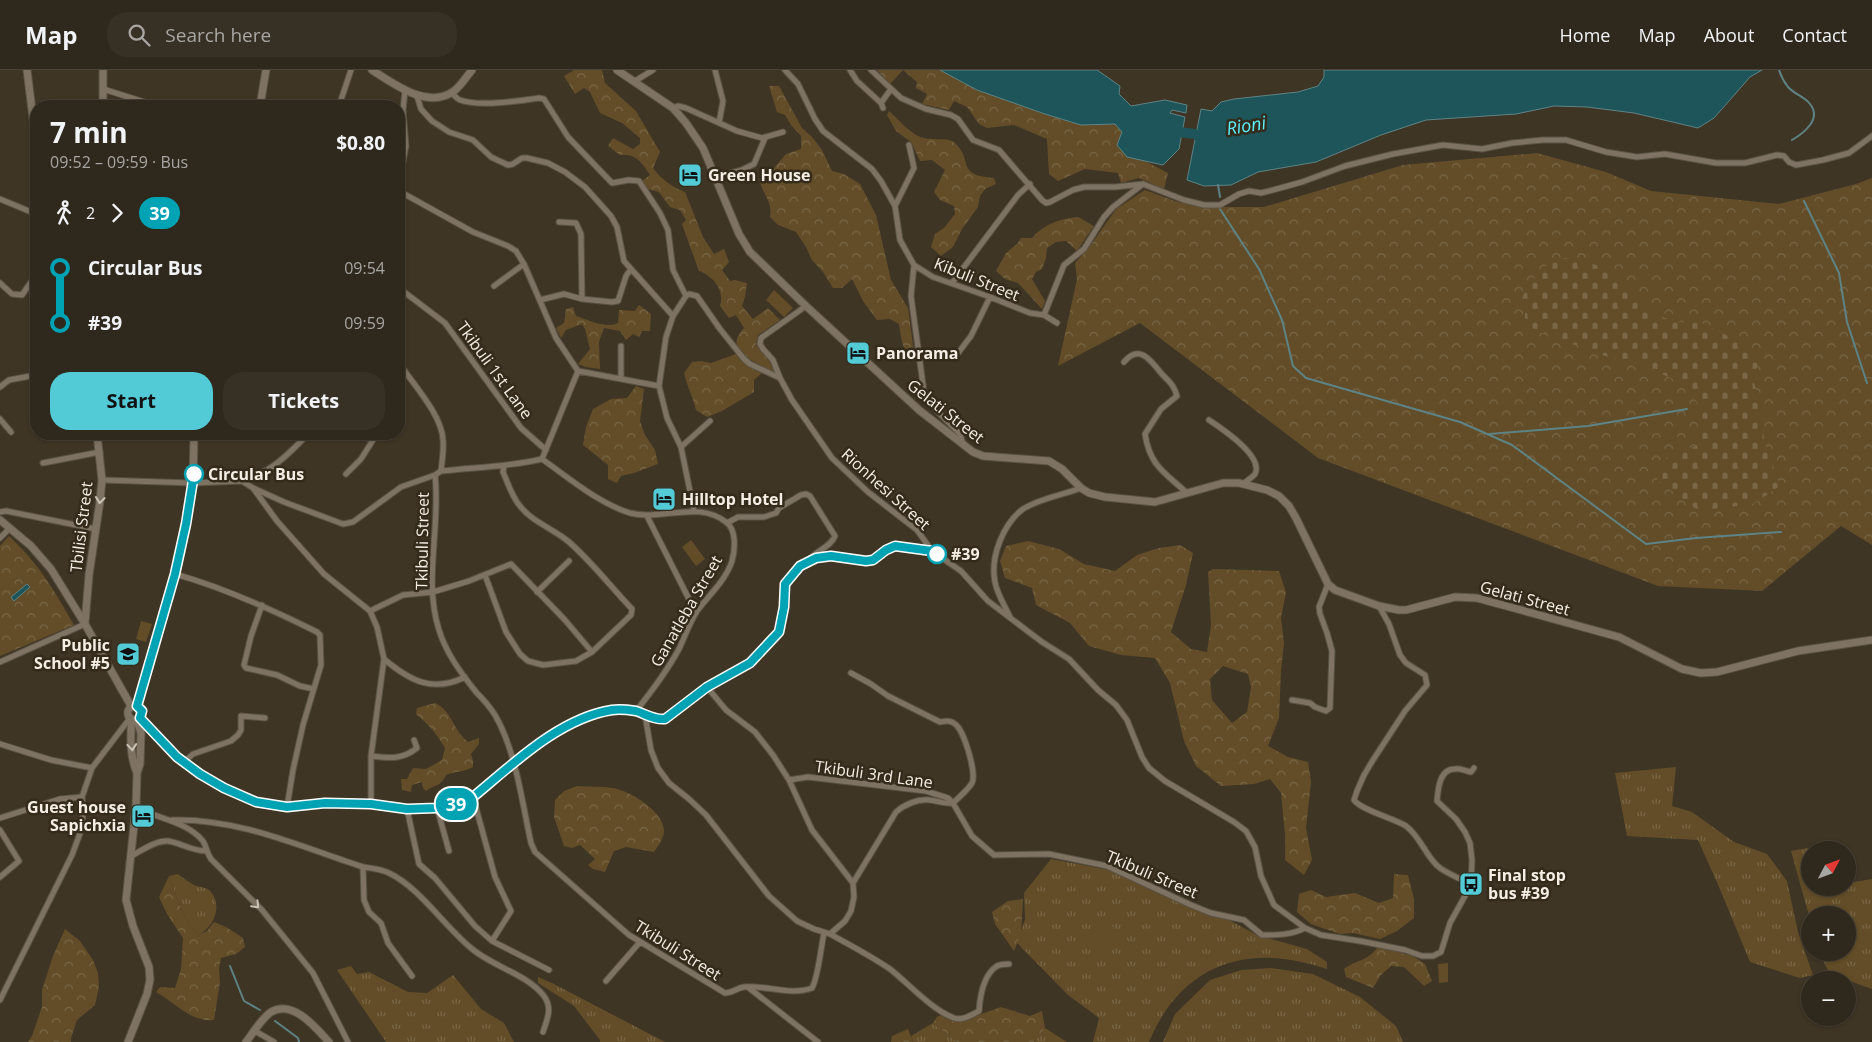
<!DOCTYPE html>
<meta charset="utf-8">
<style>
:root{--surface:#2f281c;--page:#373025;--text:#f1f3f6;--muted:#a7a6a3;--line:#4a443b;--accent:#52cbd7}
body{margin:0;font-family:"Open Sans",sans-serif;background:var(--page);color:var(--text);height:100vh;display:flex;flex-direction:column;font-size:19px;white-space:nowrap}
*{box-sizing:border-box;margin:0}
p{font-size:16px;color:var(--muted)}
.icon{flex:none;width:28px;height:28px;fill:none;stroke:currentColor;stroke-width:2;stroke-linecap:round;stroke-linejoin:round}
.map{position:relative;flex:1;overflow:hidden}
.details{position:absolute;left:30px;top:30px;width:375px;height:340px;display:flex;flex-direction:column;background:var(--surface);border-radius:20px;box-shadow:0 1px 4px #0004,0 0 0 1px var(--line)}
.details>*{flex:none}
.badge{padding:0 10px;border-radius:16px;font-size:18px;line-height:32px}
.needle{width:32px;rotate:49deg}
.tools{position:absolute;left:1801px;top:771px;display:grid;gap:10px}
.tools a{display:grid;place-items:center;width:55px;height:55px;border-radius:50%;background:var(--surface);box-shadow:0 1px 4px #0004,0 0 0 1px var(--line);font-size:25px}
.map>.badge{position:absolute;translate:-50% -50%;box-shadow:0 0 0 2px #fff}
.legs{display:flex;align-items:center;gap:8px;height:55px;padding:0 20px;font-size:16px}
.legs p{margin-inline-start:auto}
.overview{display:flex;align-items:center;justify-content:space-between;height:85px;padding:0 20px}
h1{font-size:28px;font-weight:700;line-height:38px}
.action{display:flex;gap:10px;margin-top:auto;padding:10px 20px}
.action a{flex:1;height:58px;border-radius:20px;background:var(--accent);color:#111;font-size:20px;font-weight:700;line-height:58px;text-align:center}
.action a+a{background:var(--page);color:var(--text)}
ul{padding:0 20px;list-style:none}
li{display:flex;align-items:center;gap:18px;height:55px;font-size:19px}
li i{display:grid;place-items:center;width:8px;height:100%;margin:0 6px;background:currentColor}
li i::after{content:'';width:12px;height:12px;margin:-6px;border:4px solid;border-radius:50%;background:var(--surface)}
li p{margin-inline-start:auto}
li:first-child i{background:linear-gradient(#0000 50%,currentColor 0)}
li:last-child i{background:linear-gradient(currentColor 50%,#0000 0)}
header{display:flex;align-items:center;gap:30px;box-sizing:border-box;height:70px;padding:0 25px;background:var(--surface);border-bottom:1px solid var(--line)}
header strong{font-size:24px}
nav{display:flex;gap:28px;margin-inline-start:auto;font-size:18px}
.search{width:350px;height:45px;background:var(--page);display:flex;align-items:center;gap:12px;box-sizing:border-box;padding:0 18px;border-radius:20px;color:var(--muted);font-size:19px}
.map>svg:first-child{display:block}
.grass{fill:url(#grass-tufts)}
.forest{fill:url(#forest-crowns);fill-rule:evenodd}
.cemetery{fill:url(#cemetery-stones)}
.pitch{fill:#624d28}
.water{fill:#1d555b;stroke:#5e8384}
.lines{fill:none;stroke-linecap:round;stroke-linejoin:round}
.stream{stroke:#5e8384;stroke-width:2}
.river{stroke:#1d555b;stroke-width:10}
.street-casing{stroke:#5b5345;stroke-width:7}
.secondary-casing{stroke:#5b5345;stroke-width:9}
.street{stroke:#7e7362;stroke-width:5}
.secondary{stroke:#7e7362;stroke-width:7}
.oneway{stroke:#cbc3b6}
.line-1-casing{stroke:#fff;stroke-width:11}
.line-1{stroke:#00a3b4;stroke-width:8}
.stop-1-dot{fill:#fff;stroke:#00a3b4;stroke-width:2.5}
.labels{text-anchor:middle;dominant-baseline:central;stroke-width:5;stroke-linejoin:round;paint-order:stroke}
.poi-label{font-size:16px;font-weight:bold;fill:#f4eee4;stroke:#342b1b;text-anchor:start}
.street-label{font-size:16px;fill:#f4eee4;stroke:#342b1b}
.stop-label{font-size:16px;font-weight:bold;fill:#f4eee4;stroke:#342b1b;text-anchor:start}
.water-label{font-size:18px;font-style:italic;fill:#5af0fe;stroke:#342b1b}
</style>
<header>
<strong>Map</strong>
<div class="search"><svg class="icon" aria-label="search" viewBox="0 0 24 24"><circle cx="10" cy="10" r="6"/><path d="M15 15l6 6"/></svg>Search here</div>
<nav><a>Home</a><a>Map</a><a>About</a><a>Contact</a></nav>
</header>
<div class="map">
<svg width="1872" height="972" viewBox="0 0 1872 972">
<defs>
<pattern id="grass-tufts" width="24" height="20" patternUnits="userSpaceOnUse" patternTransform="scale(1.25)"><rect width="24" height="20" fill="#624d28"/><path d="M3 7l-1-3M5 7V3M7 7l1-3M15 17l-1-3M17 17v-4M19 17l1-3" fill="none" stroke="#796747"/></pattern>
<pattern id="forest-crowns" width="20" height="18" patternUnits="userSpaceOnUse" patternTransform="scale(1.25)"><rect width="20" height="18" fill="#624d28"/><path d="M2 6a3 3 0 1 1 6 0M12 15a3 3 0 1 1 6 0" fill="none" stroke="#796747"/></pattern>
<pattern id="cemetery-stones" width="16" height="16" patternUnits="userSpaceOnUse" patternTransform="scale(1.25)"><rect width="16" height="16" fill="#624d28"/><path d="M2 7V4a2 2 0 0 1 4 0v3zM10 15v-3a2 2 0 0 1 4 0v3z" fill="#796747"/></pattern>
</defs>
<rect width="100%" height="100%" fill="#3f3525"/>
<path class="grass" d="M1676,697L1672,736L1692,742L1734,772L1767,784L1787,811L1798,862L1813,905L1800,908L1750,892L1719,817L1698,770L1627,766L1615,703Z
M1808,778L1810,780V818H1848V813L1872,809V919L1830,904L1819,883L1848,882V845H1810V849L1791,781Z
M1051,789L1109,800L1204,843L1227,849L1257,865L1307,879L1327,892V899C1249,872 1182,893 1149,972H1093L1099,948L1068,925L1017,873L1025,849L1024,823Z
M178,804C183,808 189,812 194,815C199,817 205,817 209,820C224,834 214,858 198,865C181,845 178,830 169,806Z
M351,896L357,904L369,902L408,922L427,923L453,905L481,939L504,953L514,972H386L337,900Z
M1271,898L1313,904L1360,927L1396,956L1403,972H1163L1175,944L1210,910L1241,900Z
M538,907L552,913L665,972H600V970L574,936L538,913Z
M933,953L957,972H913L911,966Z
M1045,958L1067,972H1034Z"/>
<path class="forest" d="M574,0H602L605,13L636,41L660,82L653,98C662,110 671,116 685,122L703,167L714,184L724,179L729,192L722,200L730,211L735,210L747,213L745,227L742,236L753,249L768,238L780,250L758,265L756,275L766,285L774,300L772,302C757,291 721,283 744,258L736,245L729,248L720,236C725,220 713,206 699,201L682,154L686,150L680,140L670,137L659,122L648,119L642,111L650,105C642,93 636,83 620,85L608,76L613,68L633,79L640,74V68L622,53L600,43L590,22L584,18L575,24L564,6Z
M877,0H940L977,20L1045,44L1081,55L1115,54L1122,62L1127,87L1143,90L1168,103L1164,119L1139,108L1121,113L1118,103L1085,99L1058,111L1049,104L1047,69L1014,55L987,58L979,54L967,37L954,31L949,40L922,34L927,24L916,18L917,12L903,0L890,14Z
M769,16H779L802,58L812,67L822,80L832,101L844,104L860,114L876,145L891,210L908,238L915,290L911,291C903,280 901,268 899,254L890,249L877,250L863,231L852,209L842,218H833L823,202L812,190L806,177L796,162L778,155L770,147C773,131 761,122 759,108L769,104L786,84L801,79V66L791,55L785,45L777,42Z
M889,41C898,49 908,61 918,66C930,72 947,66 955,73C974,91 955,105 994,108L996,114L985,119L980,126L978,137L962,159L953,177L941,186L931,177L935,164L945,157L955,144L954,136L940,130L934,122L945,100L932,90L920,91L911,72L896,61L887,45Z
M1537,83L1606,102L1651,121L1779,134L1856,114L1872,108V475L1841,456L1762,521L1658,516L1318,388L1140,253L1058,296L1077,209L1075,193L1090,176L1116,139L1145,120L1175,131L1203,137H1264L1403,95Z
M1078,147L1094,156L1077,181L1066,171L1056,172L1047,178L1046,188L1042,199L1036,202L1032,209L1045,231L1042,239L1018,213L1005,209L996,201L1006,183L1017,174L1021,168H1032C1042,155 1061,148 1078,147Z
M639,235L651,244L650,261H642L639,267L633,264L626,270L620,261L604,258L599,272L600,299L586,297L578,294L590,279L585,259L582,254L566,260L561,268L556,258L564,253L566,239L573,237L576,246C589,250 605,259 618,253L619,240L635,241Z
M736,284L742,292L762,303L754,310V322L722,341L707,347L696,340C693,327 687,316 684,303L692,292L701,291L711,293Z
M636,316L644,319L640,351L645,365L655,380L658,394L634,403L621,406L617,413L608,409V395L583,375L586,357L593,339L611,329L627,328Z
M9,466C39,494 54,520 74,555L0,586V476Z
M1028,471L1059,479L1084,494L1115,501L1137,485L1159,478L1180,475L1193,483L1186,515L1171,562L1191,579L1207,582L1211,555L1208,502L1213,499L1279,501L1286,522L1281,548L1284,573L1281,601L1279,648L1268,676L1288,687L1308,692L1311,712L1306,758L1312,790L1304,805L1285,790V764L1281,723L1270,709L1254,714L1221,716L1196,696L1184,671L1170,613L1155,588L1121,585L1089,576L1070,553L1036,535L1032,518L1005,508L1000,491L1006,476ZM1223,596L1248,604L1251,617L1247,642L1232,653L1212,630L1210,609Z
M435,633C453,642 452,659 468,672L479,668V674L471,684L473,691V697C464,702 456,701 446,705C441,717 435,714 426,721L423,718L422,712L412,715L411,722L402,720L401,709H407L413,698L426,699L442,690L445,678C437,664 428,654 416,644L417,638Z
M577,716C589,717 601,716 613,718C630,721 664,741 664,761C664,768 658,776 654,782L626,777L614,781L605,802L593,799L588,795L595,789L580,775L572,778L564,776L554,747L555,730L564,721Z
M1394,804L1408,805L1414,829V848L1397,861L1380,869L1353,863L1340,864L1311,854L1297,842L1299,824L1311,820L1326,827L1355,823L1379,833L1393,828Z
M169,806C178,830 181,845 198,865L207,861L214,852L226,857L243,868L245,877L236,884L221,888L219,898L220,912L214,950C192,953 174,932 156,922L160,917L175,918L181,899L183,868L167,844L159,827Z
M1023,829L1021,864L1014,881L995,854L992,842L1008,831Z
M65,859L80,871L93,890L98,903L99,917L95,935L77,950L71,968V972H28L32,966L42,937V920L53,886Z
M1378,877L1413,886L1425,894L1432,911L1424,916L1404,897L1391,896L1381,905L1373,918L1346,907L1344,899C1357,889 1367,892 1378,877Z
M1001,937L1030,946L1042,941L1045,958L1034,972H957L933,953L937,947L941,945L962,951Z
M908,959L913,972H891L892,966Z"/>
<path class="cemetery" d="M1565,188L1588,192L1606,200L1625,220L1660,246L1677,252L1702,253L1734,269L1750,281L1758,294L1754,313L1760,331L1764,370L1780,416L1753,434L1699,441L1657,410L1661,392L1677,381L1700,375L1697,355L1701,338L1685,315L1641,294L1608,287L1539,262L1525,255V241L1521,230L1529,214L1546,196Z"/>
<path class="pitch" d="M774,220L793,238L784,247L766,230Z
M691,470L705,489L696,496L682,477Z
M141,551L152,554L146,572L136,569Z
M1102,852L1114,857L1105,880L1093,875Z
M1448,893V912L1439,913L1438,894Z"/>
<path class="water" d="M940,0H1097L1120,16L1119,24L1131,36L1165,30L1187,35L1186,43L1172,40L1170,43L1185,47L1179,79L1163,95L1127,87L1117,75L1122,62L1115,54L1081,55L1045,44L977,20Z
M1324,0H1762L1750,7L1714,48L1698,58L1634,43L1587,37L1554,36L1516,44L1426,50L1381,65L1316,92L1258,102L1231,115L1204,116L1187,110L1201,39L1212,41L1221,32L1234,29L1298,22L1318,16L1324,7Z
M27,514L30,517L14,531L11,527Z"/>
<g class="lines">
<path class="stream" d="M1779,0C1781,6 1784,12 1788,17C1794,24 1805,27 1810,34C1822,49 1804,63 1792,70
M1218,115L1220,127
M1804,131L1839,203L1847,252L1867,313
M1220,139L1259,199L1282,250L1293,296L1306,308L1460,352L1512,375L1646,474L1696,468L1781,462
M1489,364L1588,356L1687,339
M230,896L244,931L260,940
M275,951L298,968L299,972"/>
<path class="river" d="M1170,61L1195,64L1205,71"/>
<g class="street-casing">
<path id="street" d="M715,0L723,31L719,53
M785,0L798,14L815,49L823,61L872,99L881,111L895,136L900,170L914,195L933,207L990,227L1030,243L1044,245L1057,253
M850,0L857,11L881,33
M871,0L901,28L926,39L951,45L958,49L973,70L999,80L1042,130L1046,133L1050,132L1073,120L1084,117H1115L1143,114L1184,130L1204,135H1220L1239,124L1249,121L1261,123L1273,120L1302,112L1345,96L1393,84L1443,75L1482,79L1512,73L1543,70H1566L1606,82L1637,87L1665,84L1716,93H1745L1777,85L1784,86L1789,92L1796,95L1823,90L1849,83L1872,66
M635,11L653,0
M103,19L157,36
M452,23C454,25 457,29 460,30C479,37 519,31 539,28L544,29L568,67L612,113L629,110L639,111L660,143L668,160L673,200L686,226
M417,26L421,39L432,51L449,62L473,70L491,87L508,95L513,94L522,88H527L548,93L565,102L585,117L611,146L617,157L624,191L673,246
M339,36L351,0
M673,38L678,36L686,38L737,61L762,68L783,62
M883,38L881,33L891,19
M715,107L742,100L754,94L765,68
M399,112L406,76L403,40L405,21
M399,121L473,162L508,176L516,181L524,194L556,268L578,301L659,316
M0,129L36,144
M895,136L914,98L909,75
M559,152L576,153L581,164L582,229
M914,195L911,226L924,322L936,340L960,364L963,374
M0,213L12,224L22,225L36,205
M952,213L1018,125L1030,114
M494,216L524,194
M399,218L445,253L521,358L546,380
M540,230L564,224L582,229L612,232L618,231L626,206L631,199
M806,236L761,268L760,274L763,279L773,290L780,308L792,330L832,388L868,422L917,460L932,481
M1044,245L1064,195L1084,179L1104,147L1113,137L1143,114
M35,259H36
M621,276V309
M955,287L971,266L990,227
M1124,292C1139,274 1150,289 1161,303C1169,312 1173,313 1177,326L1161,339L1145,364C1150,396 1164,402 1187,423
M399,293C413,314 442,345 443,370C444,380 442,391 441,401
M0,317L9,310L36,305
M0,349L11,362
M1209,350C1221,358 1264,386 1255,404C1252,408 1246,411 1243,414
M681,377L710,351
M542,389L578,301
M43,393L100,382
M346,404L361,389L373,370L354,364
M435,405C441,457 423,510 439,560C446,583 461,603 476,622C483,629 490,637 495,645C516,681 522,732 531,773L535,782L629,865L725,923C732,923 737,918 744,917C766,915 791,926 812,918C818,908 821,877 824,863
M102,410L193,413L242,411L253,418L284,432L343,454L353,452L401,417L435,405L441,401C475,397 509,397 542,389C569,408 598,433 630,443C661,451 698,430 726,452C737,460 735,480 732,491C726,510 709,525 697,541C690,552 685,566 679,579C667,601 652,621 636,641
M242,411C269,404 289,384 308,364
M253,418L277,451L324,504L370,541L377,557L384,589L371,686V734
M694,441L681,377L667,348L659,316L666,267L673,246L686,226L689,224L697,226L720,259L744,289L750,294L780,308
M0,442L6,441L96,459
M647,446L696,543
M727,453L738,447H764L776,443L779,438L801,425L806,424L810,426L835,466C831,477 815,481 808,491
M0,468L10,458
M175,504C225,518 271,539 317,562L320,565L321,595L303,655L293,700L287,737
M485,505L506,562L520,584L528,591L543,595L576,591L592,582L631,545L632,539C611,517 592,492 569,472C554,459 532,452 520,436C512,427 508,413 503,402L504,397
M537,522L569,491
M262,535L251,566L244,595L246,598L277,605L300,616L314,619
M1379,536L1389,554L1400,585L1406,593L1425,605L1427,615L1405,641L1373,690L1364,705L1357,721L1354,730C1361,740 1393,748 1406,756C1421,767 1427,789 1440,798C1450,805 1462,809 1471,815
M370,541L403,525L433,522L469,511L511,494L565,550L592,582
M1010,547C1005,536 997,524 995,512C990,487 1003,454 1023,439C1040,428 1063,425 1081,418
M384,589C410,611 433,623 465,607
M0,592L85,554
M851,603L871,614L888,626L940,652C946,651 951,650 955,654C964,660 977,704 972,713C968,720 959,727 953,733
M707,617L726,640L755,662L773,685L789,710L812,760L853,813
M1292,630L1310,633L1315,637L1326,641L1330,638L1332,581L1327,563L1320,544L1319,537L1328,514
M645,645L651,680L658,698L669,713L689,729L706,745L769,826L797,851L814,859L830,864L845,851L851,841L854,827L853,813L896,742C905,734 918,729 929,730C938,731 945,734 953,733
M140,648L177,687L200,704L224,718L256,732L287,737L325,733L371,734L407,739L437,738L473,727L561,658L589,647L613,640L636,641L657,650L665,649L707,617L750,593L779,562L784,537L785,514L800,496L816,488L831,485L866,491L873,490L886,480L895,476L932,481L961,501L988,531L1042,572L1069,589L1098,620L1116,635L1127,650L1142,687L1149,698L1165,711L1234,752L1246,761L1255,777L1261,806L1274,835L1305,858L1321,865L1360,871L1405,880L1422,886H1433L1441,882L1450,853L1471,815L1472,790L1470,773L1465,762L1456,749L1437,731C1438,720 1439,699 1455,699C1460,698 1466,701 1471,702L1474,698
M0,674L51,690L92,698
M371,686C389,688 402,690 417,678L414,670
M184,692L193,684L231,671L238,665L241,660V646L265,648
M789,710L808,707L926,721L948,728L953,733L972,766L994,785L1049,784L1107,796L1191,835L1211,843L1244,850L1262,865C1277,865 1292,865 1305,858
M473,727L495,807L511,841L492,871
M136,737C158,749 186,751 203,771C206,776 207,783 211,789L262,840L313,903L348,972
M437,738L449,781
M407,739L419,794L435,808L475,856L492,871L549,900
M0,748L60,729L82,727
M172,750C239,748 301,777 363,797C371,798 381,799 389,803C420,818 444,856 471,878C493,897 527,904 544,926C553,939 547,949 543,962
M0,760L19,791L0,807
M131,786C141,781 156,770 168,771C181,773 192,781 206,781
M363,797L364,830L369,842L381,853L388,873L412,906
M830,864C850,875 871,886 890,899C909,914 932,940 954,948C963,951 971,945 979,941C980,926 983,905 997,896C1001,894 1006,894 1009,894
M606,911L640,872
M749,918L818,972
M0,930L72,785L82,758L83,742L82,727L92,698L130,648
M255,961L274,972"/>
</g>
<g class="secondary-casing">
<path id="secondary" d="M27,0L36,72
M103,0V36
M372,0C394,14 428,40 454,21C461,16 466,7 472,0
M617,0L673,38L686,53L703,78L739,164L750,182L806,236L919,340L973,382L983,386L1049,391L1062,399L1081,418L1089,423L1105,427L1155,432L1223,413H1239L1267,420L1279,426L1289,436L1296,448L1328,514L1335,520L1379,536L1399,540H1406L1455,527L1477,528L1619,567L1682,599L1701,603L1717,602L1798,581L1872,570
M260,36L266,0
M0,450L31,476L51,499L85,554L131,636
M85,553L89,505L100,431L102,410L97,364
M131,636L128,641C127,647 131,650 137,650L142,644V639L137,636
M137,636L175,504L186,454L193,413L194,364
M132,649C130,667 130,687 137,703
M128,972L147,924L150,910L149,897L133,856L126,830L136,737L137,703L140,694L141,663L137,650
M246,972C253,963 261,949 271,942C293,929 316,958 329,972"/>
</g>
<use href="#street" class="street"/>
<use href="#secondary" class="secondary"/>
</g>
<defs><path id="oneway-chevron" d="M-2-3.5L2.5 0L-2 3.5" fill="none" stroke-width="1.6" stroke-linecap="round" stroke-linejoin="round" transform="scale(1.25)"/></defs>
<g class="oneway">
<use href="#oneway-chevron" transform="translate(100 430) rotate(96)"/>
<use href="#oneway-chevron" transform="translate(132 677) rotate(85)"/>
<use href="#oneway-chevron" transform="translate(256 835) rotate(46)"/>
</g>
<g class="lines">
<g class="line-1-casing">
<path id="line-1" d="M194,404L186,454L175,504L137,636L142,641L140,648L177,687L200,704L224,718L256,732L287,737L325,733L371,734L407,739L437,738L473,727C513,694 560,648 612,640C619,639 629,640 636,641C646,644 653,650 665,649L707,617L750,593L779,562L784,537L785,514L800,496L816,488L831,486L866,491L873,490L886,480L895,476L932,481L937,484"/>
</g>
<use href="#line-1" class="line-1"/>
</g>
<defs>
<g id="hotel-square" transform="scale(1.25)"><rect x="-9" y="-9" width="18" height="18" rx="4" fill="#52cbd7" stroke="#342b1b"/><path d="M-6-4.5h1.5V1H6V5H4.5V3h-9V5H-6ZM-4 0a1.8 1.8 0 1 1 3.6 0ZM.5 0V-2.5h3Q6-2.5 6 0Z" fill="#111"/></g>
<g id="school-square" transform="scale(1.25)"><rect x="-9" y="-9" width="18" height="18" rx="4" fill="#52cbd7" stroke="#342b1b"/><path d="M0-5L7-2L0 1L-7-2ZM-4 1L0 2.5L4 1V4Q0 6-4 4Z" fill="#111"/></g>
<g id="bus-square" transform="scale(1.25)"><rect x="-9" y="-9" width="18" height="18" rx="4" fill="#52cbd7" stroke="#342b1b"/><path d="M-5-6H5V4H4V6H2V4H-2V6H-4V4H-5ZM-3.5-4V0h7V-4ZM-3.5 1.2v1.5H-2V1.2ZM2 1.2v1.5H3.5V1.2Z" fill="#111"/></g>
</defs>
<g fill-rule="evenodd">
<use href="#hotel-square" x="690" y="105"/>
<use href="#hotel-square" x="858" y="283"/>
<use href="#hotel-square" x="664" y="429"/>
<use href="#school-square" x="128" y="584"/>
<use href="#hotel-square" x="143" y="746"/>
<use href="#bus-square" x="1471" y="814"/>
</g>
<g class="stop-1-dot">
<circle cx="194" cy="404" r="9"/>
<circle cx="937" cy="484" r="9"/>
</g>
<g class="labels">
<g class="poi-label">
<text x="708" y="105">Green House</text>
<text x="876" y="283">Panorama</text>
<text x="682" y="429">Hilltop Hotel</text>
<text x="110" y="575" text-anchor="end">Public<tspan x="110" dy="18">School #5</tspan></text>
<text x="126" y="737" text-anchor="end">Guest house<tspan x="126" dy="18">Sapichxia</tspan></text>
<text x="1488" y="805">Final stop<tspan x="1488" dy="18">bus #39</tspan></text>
</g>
<g class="street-label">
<text transform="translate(977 209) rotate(22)">Kibuli Street</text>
<text transform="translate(495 300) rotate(54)">Tkibuli 1st Lane</text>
<text transform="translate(946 341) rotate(38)">Gelati Street</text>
<text transform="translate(886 419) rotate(42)">Rionhesi Street</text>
<text transform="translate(81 457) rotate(-83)">Tbilisi Street</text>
<text transform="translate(422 471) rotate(-89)">Tkibuli Street</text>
<text transform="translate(1525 528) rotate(15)">Gelati Street</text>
<text transform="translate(686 541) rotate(-60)">Ganatleba Street</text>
<text transform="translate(874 704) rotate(8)">Tkibuli 3rd Lane</text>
<text transform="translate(1152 804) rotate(23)">Tkibuli Street</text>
<text transform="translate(678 880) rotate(32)">Tkibuli Street</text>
</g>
<g class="stop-label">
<text x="208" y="404">Circular Bus</text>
<text x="951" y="484">#39</text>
</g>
<g class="water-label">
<text transform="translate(1246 55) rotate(-9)">Rioni</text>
</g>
</g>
</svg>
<div class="tools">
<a><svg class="needle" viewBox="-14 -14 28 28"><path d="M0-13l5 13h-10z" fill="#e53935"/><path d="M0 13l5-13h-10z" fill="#a7a6a3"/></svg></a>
<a>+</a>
<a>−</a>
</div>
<b class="badge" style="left:456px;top:734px;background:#00a3b4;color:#fff">39</b>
<section class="details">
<div class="overview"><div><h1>7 min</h1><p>09:52 – 09:59 · Bus</p></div><b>$0.80</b></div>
<div class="legs"><svg class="icon" aria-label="walk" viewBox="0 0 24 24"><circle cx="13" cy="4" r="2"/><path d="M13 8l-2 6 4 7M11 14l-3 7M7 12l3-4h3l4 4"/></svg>2<svg class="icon" aria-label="forward" viewBox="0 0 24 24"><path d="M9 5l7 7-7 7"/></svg><b class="badge" style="background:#00a3b4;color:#fff">39</b></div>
<ul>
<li><i style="color:#00a3b4"></i><b>Circular Bus</b><p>09:54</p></li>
<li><i style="color:#00a3b4"></i><b>#39</b><p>09:59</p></li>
</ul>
<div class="action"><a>Start</a><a>Tickets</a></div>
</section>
</div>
